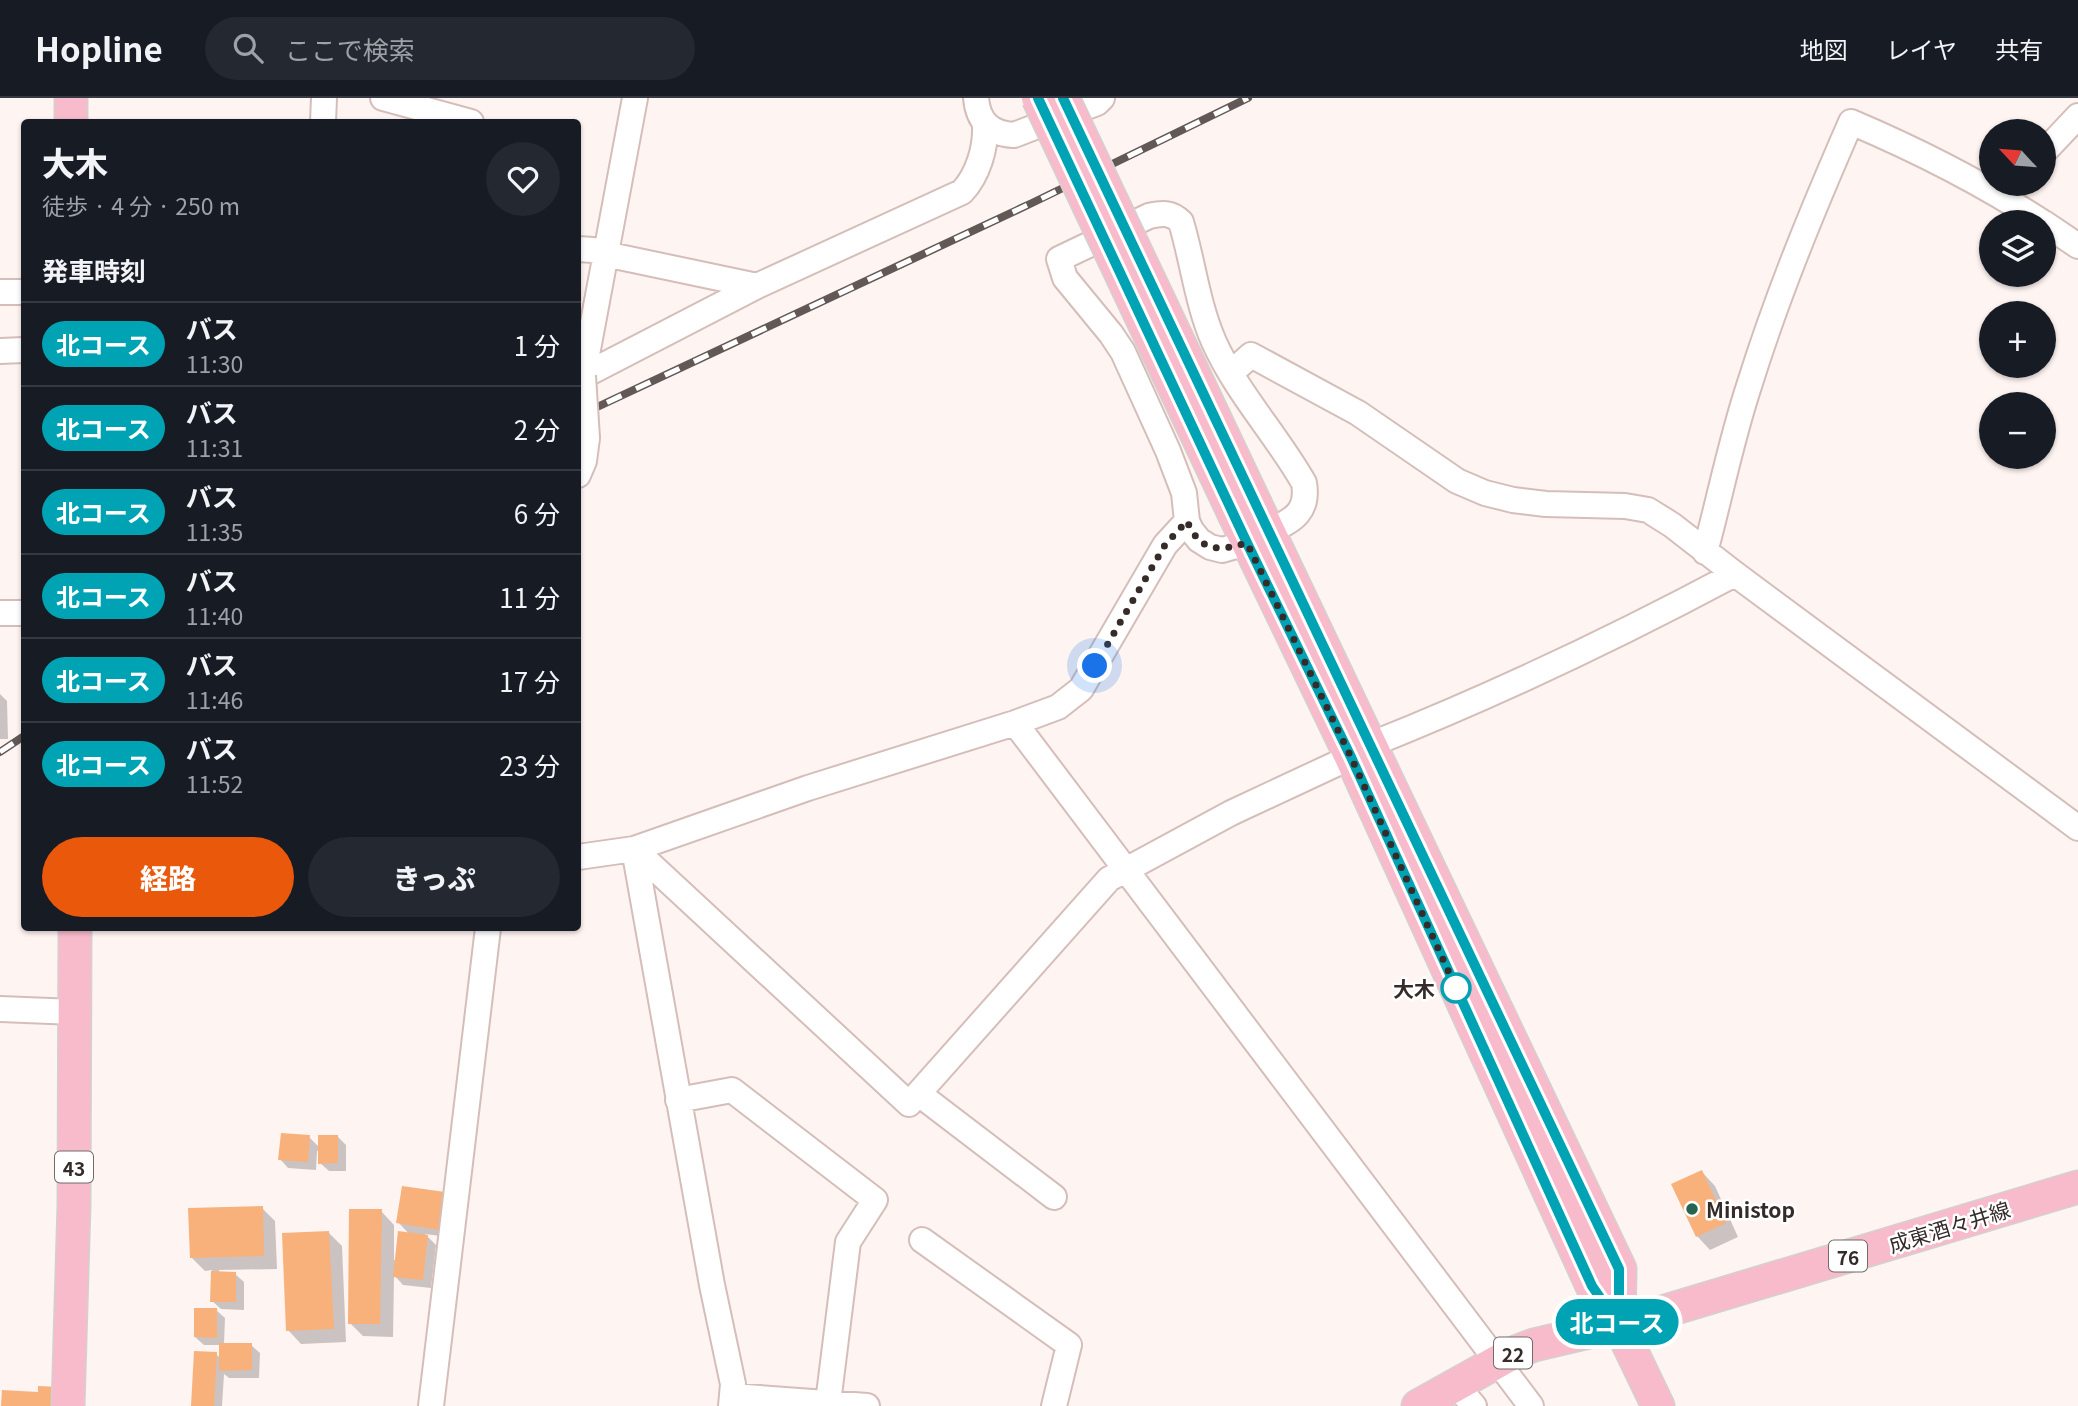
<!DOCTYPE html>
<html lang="ja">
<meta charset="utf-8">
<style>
:root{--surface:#171b24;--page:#242831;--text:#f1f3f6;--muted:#9ea1a6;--line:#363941;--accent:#ea580c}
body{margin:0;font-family:Georgia,"Noto Sans JP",serif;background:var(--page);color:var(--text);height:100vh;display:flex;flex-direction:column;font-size:26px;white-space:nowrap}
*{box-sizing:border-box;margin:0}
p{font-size:23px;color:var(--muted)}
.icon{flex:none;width:38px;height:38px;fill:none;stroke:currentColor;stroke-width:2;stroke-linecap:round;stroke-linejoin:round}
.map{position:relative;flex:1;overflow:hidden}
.panel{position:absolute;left:21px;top:21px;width:560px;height:812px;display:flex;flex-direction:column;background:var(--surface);border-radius:7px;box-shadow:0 2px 5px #0004}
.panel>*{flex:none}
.badge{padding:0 14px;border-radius:23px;font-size:24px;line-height:46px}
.needle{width:46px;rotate:296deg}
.controls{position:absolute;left:1979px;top:21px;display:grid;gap:14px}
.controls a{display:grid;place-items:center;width:77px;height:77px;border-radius:50%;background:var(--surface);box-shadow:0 2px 5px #0004;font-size:35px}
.you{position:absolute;width:35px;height:35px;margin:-18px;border:5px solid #fff;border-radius:50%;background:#1a73e8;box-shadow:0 0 0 10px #1a73e833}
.map>.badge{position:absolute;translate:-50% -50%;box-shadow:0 0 0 4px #fff}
h2{padding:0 21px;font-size:26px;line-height:63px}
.round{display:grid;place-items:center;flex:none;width:74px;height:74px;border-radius:37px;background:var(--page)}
.headline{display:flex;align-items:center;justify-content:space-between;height:119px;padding:0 21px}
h1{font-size:33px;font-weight:800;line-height:52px}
.cta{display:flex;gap:14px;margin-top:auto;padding:14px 21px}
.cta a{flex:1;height:80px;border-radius:42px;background:var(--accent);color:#fff;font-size:28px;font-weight:800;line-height:80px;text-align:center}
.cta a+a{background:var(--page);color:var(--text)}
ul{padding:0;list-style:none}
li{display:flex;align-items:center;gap:21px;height:84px;padding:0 21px;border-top:2px solid var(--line)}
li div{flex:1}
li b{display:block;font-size:26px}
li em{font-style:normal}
li .badge{min-width:77px;font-weight:700;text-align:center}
header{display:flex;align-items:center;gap:42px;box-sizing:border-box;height:98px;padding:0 35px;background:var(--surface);border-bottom:2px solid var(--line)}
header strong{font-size:33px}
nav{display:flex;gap:38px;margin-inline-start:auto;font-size:24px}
.search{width:490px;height:63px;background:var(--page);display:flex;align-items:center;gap:18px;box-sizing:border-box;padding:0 24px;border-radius:38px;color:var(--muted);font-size:26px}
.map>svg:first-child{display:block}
.shadow{fill:#0003}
.building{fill:#f8b17a}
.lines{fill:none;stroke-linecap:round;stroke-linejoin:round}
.minor-casing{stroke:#d5beb9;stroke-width:28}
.major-casing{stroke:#d3d1d0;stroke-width:35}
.minor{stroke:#fff;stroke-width:24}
.major{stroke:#f8bbcb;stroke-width:32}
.rail-casing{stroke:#625856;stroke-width:8}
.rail{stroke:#fff;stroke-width:5;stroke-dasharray:16;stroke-linecap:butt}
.minor-bridge-casing{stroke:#d5beb9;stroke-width:28;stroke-linecap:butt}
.major-bridge-casing{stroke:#d3d1d0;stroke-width:35;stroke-linecap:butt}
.minor-bridge{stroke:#fff;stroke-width:24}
.major-bridge{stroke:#f8bbcb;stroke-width:32}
.line-casing{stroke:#fff;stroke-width:16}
.line{stroke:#00a3b4;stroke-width:10}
.walk{stroke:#352c2a;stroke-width:7;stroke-dasharray:0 12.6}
.stop-dot{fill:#fff;stroke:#00a3b4;stroke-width:3.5}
.poi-dot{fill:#266450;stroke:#fff;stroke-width:2.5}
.labels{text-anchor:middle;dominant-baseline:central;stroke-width:5;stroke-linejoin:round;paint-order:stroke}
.shield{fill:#fff;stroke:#726b6a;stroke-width:2}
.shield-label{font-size:19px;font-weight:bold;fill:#352c2a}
.stop-label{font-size:21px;font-weight:bold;fill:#352c2a;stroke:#fff;text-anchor:end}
.poi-label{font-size:21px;font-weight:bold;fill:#352c2a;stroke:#fff;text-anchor:start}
.street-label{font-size:21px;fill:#352c2a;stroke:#fff}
</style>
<header>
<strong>Hopline</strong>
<div class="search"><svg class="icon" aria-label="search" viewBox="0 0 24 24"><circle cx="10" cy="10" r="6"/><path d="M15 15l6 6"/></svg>ここで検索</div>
<nav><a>地図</a><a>レイヤ</a><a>共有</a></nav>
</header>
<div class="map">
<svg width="2078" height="1308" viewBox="0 0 2078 1308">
<rect width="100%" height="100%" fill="#fef4f2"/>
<path class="shadow" d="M0,596L7,603L8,641H0Z
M309,1039L320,1050L338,1039L346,1047V1073H329L320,1065V1053H317L316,1072L288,1070L280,1061Z
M1702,1074L1715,1088L1738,1139L1710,1152L1697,1138Z
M404,1090L448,1139L425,1136L436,1147L431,1190L403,1187L394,1177L393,1239L363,1238L350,1225L381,1113L394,1127V1162H396L410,1137L398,1124Z
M262,1110L275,1123L277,1171L219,1172V1175L235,1176L244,1184V1212L221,1211L212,1203V1172L205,1173L191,1159Z
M329,1135L342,1148L346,1244L301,1246L288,1232Z
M216,1212L225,1220L224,1246L251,1247L260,1255L259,1280H229L224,1276L222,1308H193L216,1256L220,1260V1247H204L195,1239Z"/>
<path class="building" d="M281,1035L310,1037L308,1064L278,1062Z
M318,1037H338V1065L318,1066Z
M1702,1072L1726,1125L1696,1139L1671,1086Z
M402,1088L445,1094L440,1132L396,1125Z
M263,1108L264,1158L190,1160L188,1110Z
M349,1111H382L380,1226H348Z
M329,1133L334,1231L286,1233L282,1135Z
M398,1133L428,1137L423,1182L393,1179Z
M211,1173L236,1174V1204H210Z
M194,1210H217V1240L194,1239Z
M219,1245H252V1272L219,1273Z
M194,1253L217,1254L214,1308H191Z
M38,1288L59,1289L58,1308H1L2,1292L38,1294Z"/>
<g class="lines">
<g class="minor-casing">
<path id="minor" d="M383,0L471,24
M976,0C978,23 990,36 1014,37L1097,5L1102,0
M323,24L324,0
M2044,54L2078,18
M2044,125L2078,148
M578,151L593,152L605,156L757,188
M0,194H24
M0,253L24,252
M1231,275L1251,257L1358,315L1457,383L1485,395L1513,402L1546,406L1625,408L1648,412L1672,427L1735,476L2078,730
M583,278L757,188L962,94C978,77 986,50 985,27
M583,278L635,0
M578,377L584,363L587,340
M1247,445L1222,452L1210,449L1199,442L1191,432L1187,423L1184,395L1168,353L1123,254L1111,236L1065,180L1059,161L1149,118C1162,115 1171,114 1181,124C1193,164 1197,205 1214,244C1237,295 1276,336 1304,385C1309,415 1292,422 1269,434
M1705,454C1720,399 1731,342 1749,288C1777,198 1813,111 1851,24C1917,52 1982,85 2042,124
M0,515H24
M1015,625L1531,1308
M1372,646C1495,597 1617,539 1735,476
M634,751L909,1006L1109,781L1231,715L1351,659
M634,751L712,1187L733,1286L731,1308
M578,759L634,751L808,690L1015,625L1058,609L1081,591L1165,447L1187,423
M0,911L75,914
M919,996L1054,1099
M678,1002L732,992L875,1102L848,1144L828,1305
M922,1142L1069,1247L1054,1308
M1456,1287L1474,1308
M732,1298L867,1308
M431,1308L488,830"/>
</g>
<g class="major-casing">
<path id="major" d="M71,0V24
M1256,407L1620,1171L1619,1227
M1235,418L1351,659L1592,1188L1619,1227L1658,1308
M68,1308L74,1107L75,830
M1418,1308L1513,1255L1534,1247L1619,1227L2078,1089"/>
</g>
<use href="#minor" class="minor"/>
<use href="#major" class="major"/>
<g class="rail-casing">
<path id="rail" d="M578,318L1032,105L1248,0
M0,654L24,638"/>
</g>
<use href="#rail" class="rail"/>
<g class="minor-bridge-casing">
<path id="minor-bridge" d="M583,278L587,340"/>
</g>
<g class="major-bridge-casing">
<path id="major-bridge" d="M1038,0L1235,418
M1063,0L1256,407"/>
</g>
<use href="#minor-bridge" class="minor-bridge"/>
<use href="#major-bridge" class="major-bridge"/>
</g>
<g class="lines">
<g class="line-casing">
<path id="line" d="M1038,0L1247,445L1351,659L1592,1188L1619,1227V1171L1063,0"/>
</g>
<use href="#line" class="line"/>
<path class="walk" d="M1095,568L1165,447L1187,423C1201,455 1218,453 1247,445L1351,659L1456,890"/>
</g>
<circle class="stop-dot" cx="1456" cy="890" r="14"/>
<circle class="poi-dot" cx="1692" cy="1111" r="7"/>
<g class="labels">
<g class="shield">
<rect x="55" y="1053.5" width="38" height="31" rx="5"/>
<rect x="1829" y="1142.5" width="38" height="31" rx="5"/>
<rect x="1494" y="1239.5" width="38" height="31" rx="5"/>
</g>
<g class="shield-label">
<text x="74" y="1069">43</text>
<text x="1848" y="1158">76</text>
<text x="1513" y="1255">22</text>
</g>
<g class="stop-label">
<text x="1435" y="890">大木</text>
</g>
<g class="poi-label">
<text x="1706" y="1111">Ministop</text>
</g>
<g class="street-label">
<text transform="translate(1949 1128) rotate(-17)">成東酒々井線</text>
</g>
</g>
</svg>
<div class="controls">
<a><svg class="needle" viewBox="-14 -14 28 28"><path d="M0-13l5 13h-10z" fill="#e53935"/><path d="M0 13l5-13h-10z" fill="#9ea1a6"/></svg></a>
<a><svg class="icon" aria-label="layers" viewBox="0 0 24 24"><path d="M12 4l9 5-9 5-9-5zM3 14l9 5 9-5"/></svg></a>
<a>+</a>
<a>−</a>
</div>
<div class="you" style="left:1095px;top:568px"></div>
<b class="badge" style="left:1617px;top:1224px;background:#00a3b4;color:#fff">北コース</b>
<section class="panel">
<div class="headline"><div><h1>大木</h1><p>徒歩 · 4 分 · 250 m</p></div><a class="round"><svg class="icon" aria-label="heart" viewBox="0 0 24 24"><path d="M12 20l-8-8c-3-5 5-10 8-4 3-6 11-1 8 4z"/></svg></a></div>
<h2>発車時刻</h2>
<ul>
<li><span class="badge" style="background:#00a3b4;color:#fff">北コース</span><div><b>バス</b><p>11:30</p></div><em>1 分</em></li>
<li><span class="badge" style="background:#00a3b4;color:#fff">北コース</span><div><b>バス</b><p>11:31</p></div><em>2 分</em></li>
<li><span class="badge" style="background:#00a3b4;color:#fff">北コース</span><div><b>バス</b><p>11:35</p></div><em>6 分</em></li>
<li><span class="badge" style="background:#00a3b4;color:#fff">北コース</span><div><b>バス</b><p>11:40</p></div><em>11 分</em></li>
<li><span class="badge" style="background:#00a3b4;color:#fff">北コース</span><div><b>バス</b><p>11:46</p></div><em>17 分</em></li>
<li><span class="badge" style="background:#00a3b4;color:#fff">北コース</span><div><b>バス</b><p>11:52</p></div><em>23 分</em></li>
</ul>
<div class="cta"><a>経路</a><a>きっぷ</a></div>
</section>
</div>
